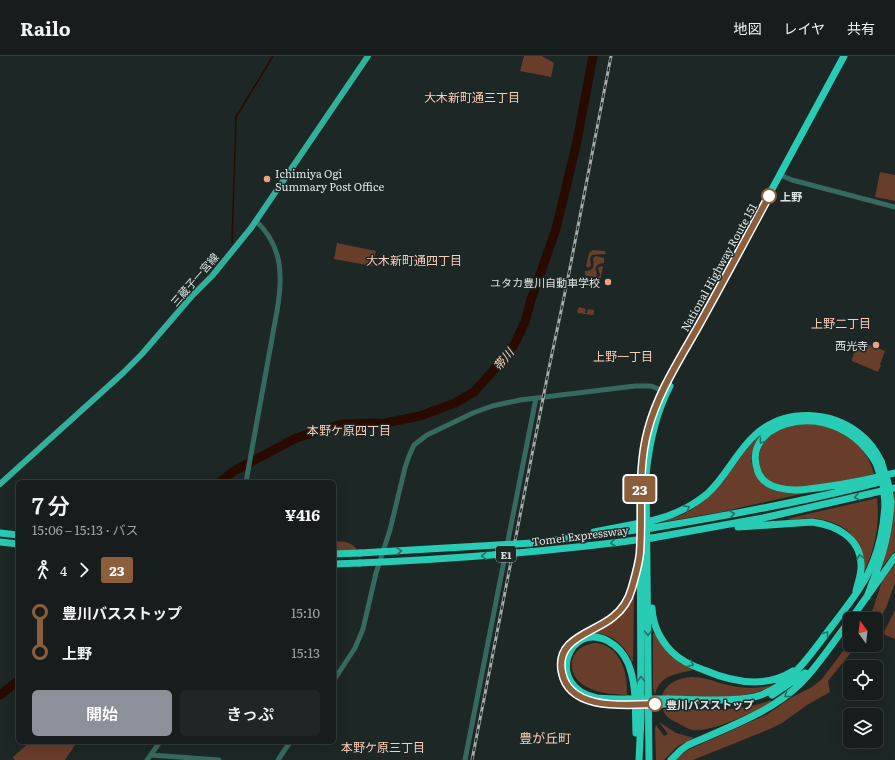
<!DOCTYPE html>
<html lang="ja">
<meta charset="utf-8">
<style>
:root{--surface:#161d1c;--page:#1f2625;--text:#f1f3f6;--muted:#9ea2a3;--line:#353b3b;--accent:#8c9099}
body{margin:0;font-family:Literata,"Noto Sans JP",serif;background:var(--page);color:var(--text);height:100vh;display:flex;flex-direction:column;font-size:15px;white-space:nowrap}
*{box-sizing:border-box;margin:0}
p{font-size:13px;color:var(--muted)}
.icon{flex:none;width:22px;height:22px;fill:none;stroke:currentColor;stroke-width:2;stroke-linecap:round;stroke-linejoin:round}
.map{position:relative;flex:1;overflow:hidden}
.details{position:absolute;left:16px;top:424px;width:320px;height:264px;display:flex;flex-direction:column;background:var(--surface);border-radius:6px;box-shadow:0 4px 16px #0002,0 0 0 1px var(--line)}
.details>*{flex:none}
.badge{padding:0 8px;border-radius:3px;font-size:14px;line-height:26px}
.needle{width:26px;rotate:345deg}
.fabs{position:absolute;left:843px;top:556px;display:grid;gap:8px}
.fabs a{display:grid;place-items:center;width:40px;height:40px;border-radius:6px;background:var(--surface);box-shadow:0 4px 16px #0002,0 0 0 1px var(--line);font-size:20px}
.map>.badge{position:absolute;translate:-50% -50%;box-shadow:0 0 0 2px #fff}
.legs{display:flex;align-items:center;gap:6px;height:44px;padding:0 16px;font-size:13px}
.legs p{margin-inline-start:auto}
.overview{display:flex;align-items:center;justify-content:space-between;height:68px;padding:0 16px}
h1{font-size:22px;font-weight:600;line-height:30px}
.action{display:flex;gap:8px;margin-top:auto;padding:8px 16px}
.action a{flex:1;height:46px;border-radius:6px;background:var(--accent);color:#fff;font-size:16px;font-weight:600;line-height:46px;text-align:center}
.action a+a{background:var(--page);color:var(--text)}
ul{padding:0 16px;list-style:none}
li{display:flex;align-items:center;gap:14px;height:40px;font-size:15px}
li i{display:grid;place-items:center;width:6px;height:100%;margin:0 5px;background:currentColor}
li i::after{content:'';width:10px;height:10px;margin:-5px;border:3px solid;border-radius:50%;background:var(--surface)}
li p{margin-inline-start:auto}
li:first-child i{background:linear-gradient(#0000 50%,currentColor 0)}
li:last-child i{background:linear-gradient(currentColor 50%,#0000 0)}
header{display:flex;align-items:center;gap:24px;box-sizing:border-box;height:56px;padding:0 20px;background:var(--surface);border-bottom:1px solid var(--line)}
header strong{font-size:19px}
nav{display:flex;gap:22px;margin-inline-start:auto;font-size:14px}
.map>svg:first-child{display:block}
.green{fill:#683d2a}
.lines{fill:none;stroke-linecap:round;stroke-linejoin:round}
.stream{stroke:#290a00;stroke-width:1.5}
.river{stroke:#290a00;stroke-width:9}
.minor{stroke:#366a60;stroke-width:5}
.major{stroke:#32b09c;stroke-width:6}
.highway{stroke:#28cbb3;stroke-width:7}
.rail-casing{stroke:#a4abaa;stroke-width:3}
.rail{stroke:#1d2725;stroke-width:1.5;stroke-dasharray:4.5;stroke-linecap:butt}
.highway-bridge{stroke:#28cbb3;stroke-width:7}
.oneway{stroke:#227165}
.line-1-casing{stroke:#fff;stroke-width:9}
.line-1{stroke:#8b5e3c;stroke-width:6}
.poi-dot{fill:#f2a07f;stroke:#1d2725;stroke-width:1.5}
.stop-1-dot{fill:#fff;stroke:#8b5e3c;stroke-width:2}
.labels{text-anchor:middle;dominant-baseline:central;stroke-width:3;stroke-linejoin:round;paint-order:stroke}
.shield{fill:#1d2725;stroke:#a3aba9;stroke-width:1}
.shield-label{font-size:10px;font-weight:bold;fill:#dde3e2}
.poi-label{font-size:11px;fill:#dde3e2;stroke:#1d2725;text-anchor:end}
.stop-label{font-size:11px;font-weight:bold;fill:#dde3e2;stroke:#1d2725;text-anchor:start}
.street-label{font-size:11px;fill:#dde3e2;stroke:#1d2725}
.neighbourhood-label{font-size:12px;fill:#fccdba;stroke:#1d2725}
.water-label{font-size:12px;font-style:italic;fill:#ffcfbc;stroke:#1d2725}
.quarter-label{font-size:13px;fill:#fccdba;stroke:#1d2725}
</style>
<header>
<strong>Railo</strong>
<nav><a>地図</a><a>レイヤ</a><a>共有</a></nav>
</header>
<div class="map">
<svg width="895" height="704" viewBox="0 0 895 704">
<rect width="100%" height="100%" fill="#1d2725"/>
<path class="green" d="M524,0H542L554,7L551,21L520,15Z
M880,116L895,119V145L875,141Z
M337,187L376,195L372,210L334,203Z
M593,194L605,195L606,198L592,199L590,202L591,210L588,212L586,210L589,197Z
M596,200L604,202V207C596,208 594,211 597,218L596,221L586,220L585,218V215C595,214 594,210 593,202Z
M601,210L603,211L599,229L584,227V222L595,224L598,222L600,219L598,212Z
M579,251L586,253L585,257H587L588,253L594,254V258L592,259L578,257L577,255Z
M859,285L885,295L880,309H881L878,316L852,305V303Z
M808,367C840,372 865,384 874,418C849,424 804,435 780,430C752,423 753,388 775,376C785,370 797,369 808,367Z
M766,374C762,380 756,388 753,395C750,402 752,410 755,417C767,440 787,437 810,436L721,456L663,466C669,462 679,461 686,457C694,452 703,446 710,439C731,419 743,392 766,374Z
M895,437V495L878,516L891,439Z
M877,442C880,469 875,494 863,518C860,507 859,495 855,485C849,469 825,463 810,462C802,462 793,465 786,463Z
M334,485C344,486 352,485 358,495H334Z
M895,508V527L886,552L876,568V563H867L873,553L882,525Z
M633,539L634,541L633,605H632C624,588 610,576 590,577C608,566 623,560 633,539Z
M895,554V583L885,579L884,576Z
M653,578H655C663,595 676,606 693,614C677,618 659,619 655,639L653,632Z
M596,587C621,590 628,617 627,639C614,638 599,638 587,631C563,619 568,589 596,587Z
M851,589H857L828,625L830,636L807,649L782,667L770,673L693,704H674L688,694L768,658L792,641L812,631L822,623L843,595L846,596Z
M692,621C702,621 711,624 720,627C737,632 755,634 772,629L773,630C738,646 699,641 662,641C665,627 679,622 692,621Z
M771,644V646C755,656 711,677 693,674C687,673 682,669 676,666C671,664 665,660 663,654V653C699,653 737,658 771,644Z
M659,666L676,677L694,682L678,690L664,704H656L655,673L656,669L664,680L668,678Z
M30,686H77L65,704H15L13,702V701Z"/>
<g class="lines">
<path class="stream" d="M232,187L236,61L273,0"/>
<path class="river" d="M220,426L234,415L296,382L342,368L385,367L420,360L455,347L474,336L492,316L514,289L525,266L531,244L556,173L576,90L593,0
M0,639L18,625"/>
<path class="minor" d="M780,119L792,124L895,151
M246,426L277,255C283,221 283,190 256,165
M334,624L355,592L363,573L376,517L390,474L405,412L409,400L414,389L427,379L473,357L492,350L520,344L635,330H651L664,335
M151,699L219,704
M147,704L160,686
M278,704L290,686
M465,704L536,342"/>
<path class="major" d="M0,428L123,317L142,298L191,241L212,220L251,172L368,0"/>
<path class="highway" d="M876,407C865,388 848,373 825,367C802,361 767,367 757,392C754,400 755,408 758,416C762,425 769,430 779,432C793,436 809,433 824,431C848,428 871,423 895,417
M651,465C672,460 690,452 707,438C726,421 736,396 755,379C785,352 831,354 861,379C870,386 876,395 881,405
M738,471L812,466C835,469 860,481 861,508C862,517 858,526 856,535
M652,472C731,459 809,445 887,424
M0,477L18,479
M652,482L763,462L895,432
M0,486L18,488
M334,498L360,497
M334,508L360,507
M867,541C880,507 889,483 891,446
M652,552C653,569 660,584 672,596C680,604 692,610 704,614C732,626 765,633 793,615
M851,563L895,501
M575,583C583,578 591,574 600,570C626,555 631,538 637,511
M562,602C555,644 598,648 628,649
M772,639L805,617
M628,643C618,643 607,643 597,642C544,631 568,564 608,585C617,590 624,598 628,607C637,629 635,654 636,677
M668,643C693,643 739,647 761,639C793,627 812,596 832,570C847,550 864,530 873,506C881,487 884,468 885,447
M639,704L641,662L640,433L642,407L646,381L660,340L844,0
M649,704L646,419C649,388 655,359 670,330
M671,704L681,694L688,689C724,673 772,656 801,627C819,609 834,585 850,564"/>
<g class="rail-casing">
<path id="rail" d="M472,704L549,312L568,222L611,0"/>
</g>
<use href="#rail" class="rail"/>
<path class="highway-bridge" d="M881,405L888,427L891,446
M876,407L883,428L885,447
M594,476L651,465
M360,497L532,487L652,472
M360,507C458,503 555,495 652,482
M628,643H668
M628,649L668,648"/>
</g>
<defs><path id="oneway-chevron" d="M-2-3.5L2.5 0L-2 3.5" fill="none" stroke-width="1.6" stroke-linecap="round" stroke-linejoin="round"/></defs>
<g class="oneway">
<use href="#oneway-chevron" transform="translate(762 385) rotate(125)"/>
<use href="#oneway-chevron" transform="translate(857 441) rotate(167)"/>
<use href="#oneway-chevron" transform="translate(687 452) rotate(-29)"/>
<use href="#oneway-chevron" transform="translate(732 458) rotate(-10)"/>
<use href="#oneway-chevron" transform="translate(613 487) rotate(173)"/>
<use href="#oneway-chevron" transform="translate(399 495) rotate(-3)"/>
<use href="#oneway-chevron" transform="translate(484 500) rotate(176)"/>
<use href="#oneway-chevron" transform="translate(860 501) rotate(-102)"/>
<use href="#oneway-chevron" transform="translate(648 577) rotate(90)"/>
<use href="#oneway-chevron" transform="translate(826 578) rotate(-54)"/>
<use href="#oneway-chevron" transform="translate(691 608) rotate(27)"/>
<use href="#oneway-chevron" transform="translate(641 623) rotate(-90)"/>
<use href="#oneway-chevron" transform="translate(787 639) rotate(144)"/>
</g>
<g class="lines">
<g class="line-1-casing">
<path id="line-1" d="M655,648C625,649 569,655 562,616C555,582 594,577 613,561C622,554 629,543 632,532C635,521 639,508 640,497C643,456 637,414 648,374C658,336 680,303 699,269C723,226 746,183 769,140"/>
</g>
<use href="#line-1" class="line-1"/>
</g>
<g class="poi-dot">
<circle cx="267" cy="123" r="4"/>
<circle cx="608" cy="226" r="4"/>
<circle cx="876" cy="289" r="4"/>
</g>
<g class="stop-1-dot">
<circle cx="769" cy="140" r="7"/>
<circle cx="655" cy="648" r="7"/>
</g>
<g class="labels">
<rect class="shield" x="496" y="490" width="20" height="16" rx="3"/>
<g class="shield-label">
<text x="506" y="498">E1</text>
</g>
<g class="poi-label">
<text x="275" y="117" text-anchor="start">Ichimiya Ogi<tspan x="275" dy="13">Summary Post Office</tspan></text>
<text x="600" y="226">ユタカ豊川自動車学校</text>
<text x="868" y="289">西光寺</text>
</g>
<g class="stop-label">
<text x="780" y="140">上野</text>
<text x="666" y="648">豊川バスストップ</text>
</g>
<g class="street-label">
<text transform="translate(718 211) rotate(-61)">National Highway Route 151</text>
<text transform="translate(194 223) rotate(-49)">三蔵子一宮線</text>
<text transform="translate(580 479) rotate(-7)">Tomei Expressway</text>
</g>
<g class="neighbourhood-label">
<text x="472" y="41">大木新町通三丁目</text>
<text x="414" y="204">大木新町通四丁目</text>
<text x="841" y="267">上野二丁目</text>
<text x="623" y="300">上野一丁目</text>
<text x="349" y="374">本野ケ原四丁目</text>
<text x="383" y="691">本野ケ原三丁目</text>
</g>
<g class="water-label">
<text transform="translate(503 303) rotate(-51)">帯川</text>
</g>
<g class="quarter-label">
<text x="545" y="681">豊が丘町</text>
</g>
</g>
</svg>
<div class="fabs">
<a><svg class="needle" viewBox="-14 -14 28 28"><path d="M0-13l5 13h-10z" fill="#e53935"/><path d="M0 13l5-13h-10z" fill="#9ea2a3"/></svg></a>
<a><svg class="icon" aria-label="locate" viewBox="0 0 24 24"><circle cx="12" cy="12" r="6"/><path d="M12 2v4M12 18v4M2 12h4M18 12h4"/></svg></a>
<a><svg class="icon" aria-label="layers" viewBox="0 0 24 24"><path d="M12 4l9 5-9 5-9-5zM3 14l9 5 9-5"/></svg></a>
</div>
<b class="badge" style="left:640px;top:433px;background:#8b5e3c;color:#fff">23</b>
<section class="details">
<div class="overview"><div><h1>7 分</h1><p>15:06 – 15:13 · バス</p></div><b>¥416</b></div>
<div class="legs"><svg class="icon" aria-label="walk" viewBox="0 0 24 24"><circle cx="13" cy="4" r="2"/><path d="M13 8l-2 6 4 7M11 14l-3 7M7 12l3-4h3l4 4"/></svg>4<svg class="icon" aria-label="forward" viewBox="0 0 24 24"><path d="M9 5l7 7-7 7"/></svg><b class="badge" style="background:#8b5e3c;color:#fff">23</b></div>
<ul>
<li><i style="color:#8b5e3c"></i><b>豊川バスストップ</b><p>15:10</p></li>
<li><i style="color:#8b5e3c"></i><b>上野</b><p>15:13</p></li>
</ul>
<div class="action"><a>開始</a><a>きっぷ</a></div>
</section>
</div>
